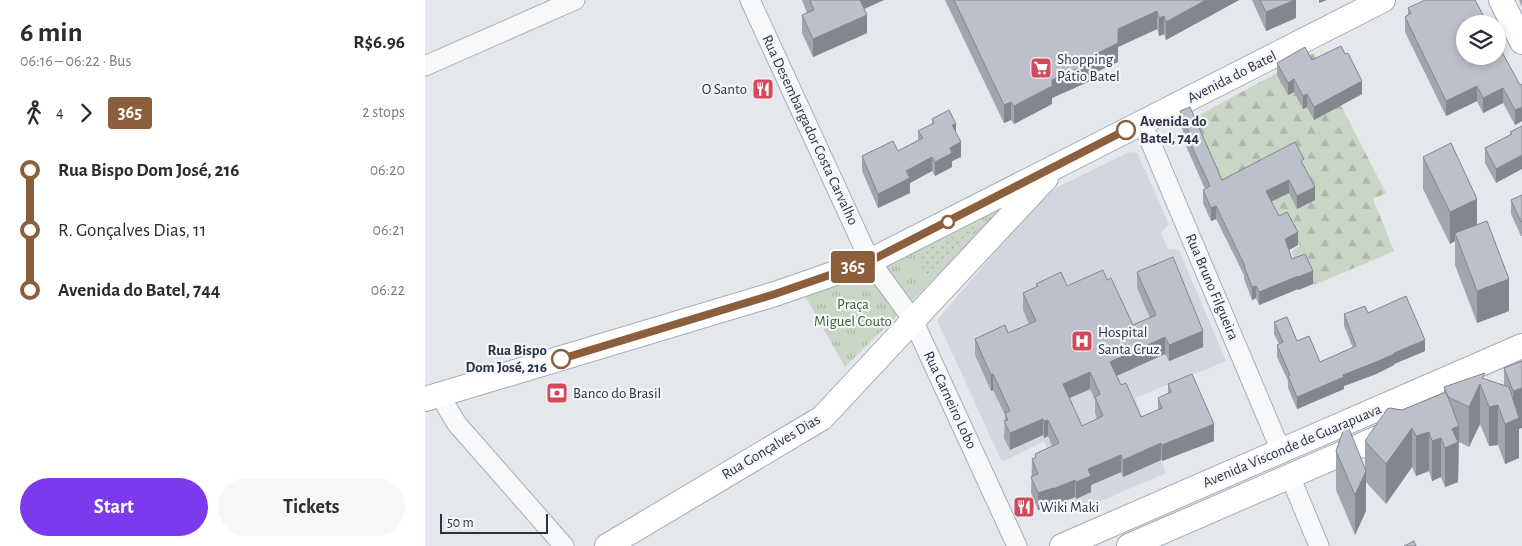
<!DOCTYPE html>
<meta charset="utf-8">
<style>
:root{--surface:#fff;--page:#f7f7f7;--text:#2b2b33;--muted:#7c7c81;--accent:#7c3aed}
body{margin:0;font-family:"Alegreya Sans",sans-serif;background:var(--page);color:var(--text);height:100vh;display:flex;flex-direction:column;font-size:19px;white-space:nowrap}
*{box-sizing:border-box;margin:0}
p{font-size:16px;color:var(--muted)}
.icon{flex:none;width:28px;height:28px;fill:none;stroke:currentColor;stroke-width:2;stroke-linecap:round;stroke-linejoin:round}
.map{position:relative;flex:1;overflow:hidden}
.details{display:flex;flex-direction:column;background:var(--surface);width:425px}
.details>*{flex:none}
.badge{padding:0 10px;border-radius:4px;font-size:18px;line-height:32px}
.tools{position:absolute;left:1031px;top:15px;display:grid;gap:10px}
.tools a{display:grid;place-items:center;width:50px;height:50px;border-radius:50%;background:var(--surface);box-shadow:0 2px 8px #0003;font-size:25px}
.scale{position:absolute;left:15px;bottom:12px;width:108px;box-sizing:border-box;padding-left:5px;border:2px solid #2b3445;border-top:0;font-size:14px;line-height:18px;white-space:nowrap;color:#2b3445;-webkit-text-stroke:4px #f4f6f9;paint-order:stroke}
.map>.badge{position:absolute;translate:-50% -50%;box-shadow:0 0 0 2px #fff}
.legs{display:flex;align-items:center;gap:8px;height:55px;padding:0 20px;font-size:16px}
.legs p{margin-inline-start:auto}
.head{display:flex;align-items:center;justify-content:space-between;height:85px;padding:0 20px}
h1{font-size:28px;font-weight:700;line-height:38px}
.cta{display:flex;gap:10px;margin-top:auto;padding:10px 20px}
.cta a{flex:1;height:58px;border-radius:30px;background:var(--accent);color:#fff;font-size:20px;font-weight:700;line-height:58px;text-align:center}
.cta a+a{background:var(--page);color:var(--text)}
ul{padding:0 20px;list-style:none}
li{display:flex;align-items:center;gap:18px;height:60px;font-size:19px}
li i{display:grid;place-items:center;width:8px;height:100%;margin:0 6px;background:currentColor}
li i::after{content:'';width:12px;height:12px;margin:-6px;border:4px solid;border-radius:50%;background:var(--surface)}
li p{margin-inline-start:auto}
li:first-child i{background:linear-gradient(#0000 50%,currentColor 0)}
li:last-child i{background:linear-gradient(currentColor 50%,#0000 0)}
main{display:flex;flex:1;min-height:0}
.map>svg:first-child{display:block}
.built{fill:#d2d6de}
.grass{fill:url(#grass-dots)}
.forest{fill:url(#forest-firs)}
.park{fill:url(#park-tufts);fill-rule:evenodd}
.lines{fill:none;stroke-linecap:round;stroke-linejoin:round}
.minor-casing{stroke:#a9aeb7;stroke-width:21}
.major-casing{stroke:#a3abb8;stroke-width:26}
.minor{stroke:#f7f8fa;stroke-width:19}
.major{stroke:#fff;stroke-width:24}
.wall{fill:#a1a5ae;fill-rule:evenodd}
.shaded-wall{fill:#83868d}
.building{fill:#bbc0ca;stroke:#83868d;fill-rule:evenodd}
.line-1-casing{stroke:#fff;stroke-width:11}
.line-1{stroke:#8b5e3c;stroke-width:8}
.stop-1-dot{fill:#fff;stroke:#8b5e3c;stroke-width:2.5}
.labels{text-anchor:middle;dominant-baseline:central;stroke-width:4.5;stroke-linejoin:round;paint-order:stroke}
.poi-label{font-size:15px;fill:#2b3445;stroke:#f4f6f9;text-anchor:start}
.street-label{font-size:15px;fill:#2b3445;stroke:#f4f6f9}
.stop-label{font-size:15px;font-weight:bold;fill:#2b3445;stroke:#f4f6f9;text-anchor:start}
.park-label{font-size:15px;fill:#3f6138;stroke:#f4f6f9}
</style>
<main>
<section class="details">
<div class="head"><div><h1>6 min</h1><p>06:16 – 06:22 · Bus</p></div><b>R$6.96</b></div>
<div class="legs"><svg class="icon" aria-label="walk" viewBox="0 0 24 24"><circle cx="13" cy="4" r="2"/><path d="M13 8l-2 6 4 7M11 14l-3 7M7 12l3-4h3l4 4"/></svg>4<svg class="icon" aria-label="forward" viewBox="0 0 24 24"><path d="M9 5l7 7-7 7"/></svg><b class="badge" style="background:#8b5e3c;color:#fff">365</b><p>2 stops</p></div>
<ul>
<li><i style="color:#8b5e3c"></i><b>Rua Bispo Dom José, 216</b><p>06:20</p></li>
<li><i style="color:#8b5e3c"></i><span>R. Gonçalves Dias, 11</span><p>06:21</p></li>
<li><i style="color:#8b5e3c"></i><b>Avenida do Batel, 744</b><p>06:22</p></li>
</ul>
<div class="cta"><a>Start</a><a>Tickets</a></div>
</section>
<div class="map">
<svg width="1097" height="546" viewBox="0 0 1097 546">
<defs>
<pattern id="grass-dots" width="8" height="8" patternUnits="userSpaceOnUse" patternTransform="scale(1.25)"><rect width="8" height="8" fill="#c9d6c5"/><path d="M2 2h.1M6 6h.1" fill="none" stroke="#adb8ab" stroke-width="1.8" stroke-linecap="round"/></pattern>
<pattern id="forest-firs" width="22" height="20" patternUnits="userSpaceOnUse" patternTransform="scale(1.25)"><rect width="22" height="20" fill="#c9d6c5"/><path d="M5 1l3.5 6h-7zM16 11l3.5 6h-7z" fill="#adb8ab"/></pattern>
<pattern id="park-tufts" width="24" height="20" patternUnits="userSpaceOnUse" patternTransform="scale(1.25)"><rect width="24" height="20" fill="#c9d6c5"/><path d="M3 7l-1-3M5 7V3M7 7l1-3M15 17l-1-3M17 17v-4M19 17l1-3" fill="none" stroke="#adb8ab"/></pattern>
</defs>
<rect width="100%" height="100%" fill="#e4e7ec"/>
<path class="built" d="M704,152L712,153L744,224L736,233L743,249L754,250L801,361L710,398L741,473L650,512L619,441L577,462L512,320L621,193Z"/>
<path class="grass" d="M562,219L501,276L490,255Z"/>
<path class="forest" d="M889,53L961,193L948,199L969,251L889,285L881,266L873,269L866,251L875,246L867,232L798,191L767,119Z"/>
<path class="park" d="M586,203L420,367L380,296L459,265ZM560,220V221L501,276L490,255Z"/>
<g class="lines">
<g class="minor-casing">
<path id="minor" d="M325,0L445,261L488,320L592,546
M0,66L150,0
M717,122L856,451
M17,394L21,406L32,424L139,546
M865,476L894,546"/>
</g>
<g class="major-casing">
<path id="major" d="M1076,0L1097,42
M0,399L350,294L445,261L958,0
M182,546L397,418L621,178
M637,546L1097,346
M704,546L969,431"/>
</g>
<use href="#minor" class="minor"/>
<use href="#major" class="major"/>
</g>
<path class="wall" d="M377,0H459L439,9L442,33L388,57L377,33V15L382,13Z
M520,0H814L741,40L739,34L734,36L732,29L693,47V62L665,75V81L627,98V104L589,124L586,120L579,123Z
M827,0H871V18L841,31Z
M1094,0H1097V7Z
M983,8L1040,24L1095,85L1097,84V121L1090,125L1078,103L1058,113L1052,101L1021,116L980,32V17L983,15Z
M887,60L937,94L889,120L882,107L878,109L869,92L863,95L852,75V63Z
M755,111L797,180L879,166L890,200L872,209L864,193L846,202L854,216L873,245L864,250L867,259L888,284L873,290V289L834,305L831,298L827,300L819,279V275L791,219L786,221L778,203V190L780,189L761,146V138L755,124Z
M507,119L531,132L536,157L527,161V167L510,176L507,171L485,183V193L453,208L437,171V156L473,151L493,140V131L507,124Z
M1097,126L1071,183L1060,163V148L1085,135V132Z
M998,157L1052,224L1084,311L1052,323L1030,265V241L1025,244L998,189Z
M1097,195V236H1096L1086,214V200Z
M712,272L778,347L744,361L740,354L691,376L696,385L716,417L733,410V398L743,393V384L789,441L737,461L736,460L698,477L696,472L666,485V492L651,499L650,497L628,506V504L613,510L606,493L607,459L610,458V454L627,446L623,436L619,438L618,435L585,450L579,438L580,415L568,390L566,391L550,355V339L583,333L604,324L598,310V293L611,287V284L642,286L682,280L708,325L725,318L712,288ZM665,389L670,400V413L672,419L657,426L644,398Z
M943,313L1000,351L969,364V365L951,374L919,386V389L872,409L863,388V381L852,357V345L854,344L849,334V322L895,362L928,348L919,326V314Z
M1097,361L1094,429V458L1080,464L1073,445L1064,446L1055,424L1044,447L1034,442L1033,482L1020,487L1016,477L1007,481L1004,471L991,476L987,467L961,504L941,482V511L930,535L911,490V451L940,468V441L977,410L1019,392V387L1060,379L1079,386V368Z"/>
<path class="shaded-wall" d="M432,0H459L432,12Z
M781,0H814L741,40V22Z
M870,0H871V18L841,31V12Z
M894,0H902L894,3Z
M732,11V29L693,47V62L665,75V81L627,98V104L589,124V106L627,80L693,29Z
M442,15V33L388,57V39Z
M739,16V34L734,36V18Z
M869,79V92L863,95V83Z
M937,81V94L889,120V107Z
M1052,86V101L1021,116V101Z
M1078,88V103L1058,113V98Z
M882,94V107L878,109V96Z
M586,102V120L579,123V105Z
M1097,107V121L1090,125V110Z
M531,124V138L527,125Z
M536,142V157L527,161V167L510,176V162L525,148Z
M1097,155V169L1071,183V169Z
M507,157V171L485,183V193L453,208V194L481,171Z
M864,180V193L841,204V191Z
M890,187V200L872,209V196Z
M1052,199V231L1030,233V241L1025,244V212Z
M791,206V219L786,221V208Z
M873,232V245L860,252V239Z
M888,271V284L873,290V277Z
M873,276V289L834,305V292Z
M1084,279V311L1052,323V291Z
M831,286V298L827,300V287Z
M778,331V347L744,361V345Z
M740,337V354L685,379V362Z
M1000,340V351L969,364V365L951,374L919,386V389L872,409V397L918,375Z
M665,372V389L638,401V384Z
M568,374V390L566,391V375Z
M1055,384V424L1044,447V407Z
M1097,388V428L1094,429V458L1080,464V424L1088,421V391Z
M1073,405V445L1064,446V407Z
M618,419V435L585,450V433Z
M623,420V436L619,438V421Z
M789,424V441L737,461V445Z
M1034,426L1033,482L1020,487V448L1027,429Z
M987,428V467L961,504V464Z
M1004,432V471L991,476V436Z
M1016,438V477L1007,481V441Z
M736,443V460L698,477V460Z
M696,455V472L666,485V492L651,499V482L663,469Z
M941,471V511L930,535V495Z
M650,480V497L628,506V489Z
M628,488V504L613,510V493Z"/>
<path class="building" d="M385,0H435L442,15L388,39L377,15L389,10Z
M529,0H781L741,22L739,16L734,18L732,11L693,29V43L665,57V63L627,80V86L589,106L586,102L579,105Z
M835,0H870L841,12Z
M1000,0H1050L1058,15L1055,17L1058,24H1040V56H1072V43L1095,85L1097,84V107L1090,110L1078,88L1058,98L1052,86L1021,101L980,17L986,13L983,8Z
M916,46L920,54L923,53L937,81L889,107L882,94L878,96L869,79L863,83L852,63L880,47L887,60Z
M765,107L797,180L870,142L879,159L876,161L890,187L872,196L864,180L841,191L854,216L862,212L873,232L860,239L867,259L880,254L888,271L873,277V276L834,292L831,286L827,287L819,266H820L791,206L786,208L778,190L785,186L761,134L764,132L755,111Z
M524,110L531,124L527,125L536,142L525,148L527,153L510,162L507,157L481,171L485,178L453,194L437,156L468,141L473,151L498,138L493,131L509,123L507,119Z
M1097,126V155L1071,169L1060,148L1087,134L1085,132Z
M1026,143L1052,199L1025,212L998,157Z
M1097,195V221L1096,222L1086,200Z
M1062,221L1084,279L1052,291L1030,233Z
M748,257L778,331L744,345L740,337L685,362L696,385L701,383L716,417L737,408L733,398L746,392L743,384L767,374L789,424L737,445L736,443L698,460L696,455L663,469L666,476L651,482L650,480L628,489V488L613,493L606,477L613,474L607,459L611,457L610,454L634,443L623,420L619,421L618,419L585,433L579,421L583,420L580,413L585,411L568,374L566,375L550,339L580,325L583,333L611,321L598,293L613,286L611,284L636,272L642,286L678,270L682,280L686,278L708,325L731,315L712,272ZM665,372L675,394L670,397L678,416L657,426L638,384Z
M981,296L1000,340L969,353V354L951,362L918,375L919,377L872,397L863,376L865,375L852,345L858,342L849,322L862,317L872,341L884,336L895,362L931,346L919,314L940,306L943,313Z
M1097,361V388L1088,391L1079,368Z
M1060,373L1057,378L1084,387L1094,418L1080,424L1073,405L1064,407L1055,384L1044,407L1023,397L1019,387Z
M1021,392L1034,426L1027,429L1033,442L1020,448L1016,438L1007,441L1004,432L991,436L987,428L961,464L940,441L962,409L965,408L977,410Z
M923,426L941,471L930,495L911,451L919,428Z
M989,541L991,546H979Z"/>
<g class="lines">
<g class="line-1-casing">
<path id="line-1" d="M136,359L350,294L445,261L701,130"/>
</g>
<use href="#line-1" class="line-1"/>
</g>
<defs>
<g id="supermarket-square" transform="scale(1.125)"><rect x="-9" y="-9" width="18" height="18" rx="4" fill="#d1495b" stroke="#f4f6f9"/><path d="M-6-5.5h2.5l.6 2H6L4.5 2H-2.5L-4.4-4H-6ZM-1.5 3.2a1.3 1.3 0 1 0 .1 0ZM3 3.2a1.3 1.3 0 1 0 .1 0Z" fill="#fff"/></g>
<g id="restaurant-square" transform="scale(1.125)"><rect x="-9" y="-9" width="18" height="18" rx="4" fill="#d1495b" stroke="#f4f6f9"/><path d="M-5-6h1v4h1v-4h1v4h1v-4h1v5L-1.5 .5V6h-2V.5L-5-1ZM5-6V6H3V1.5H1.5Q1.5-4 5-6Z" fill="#fff"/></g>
<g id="hospital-square" transform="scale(1.125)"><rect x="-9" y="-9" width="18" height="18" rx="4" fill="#d1495b" stroke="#f4f6f9"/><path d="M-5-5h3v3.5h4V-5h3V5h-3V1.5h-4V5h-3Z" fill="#fff"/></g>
<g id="bank-square" transform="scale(1.125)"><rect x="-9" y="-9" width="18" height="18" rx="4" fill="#d1495b" stroke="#f4f6f9"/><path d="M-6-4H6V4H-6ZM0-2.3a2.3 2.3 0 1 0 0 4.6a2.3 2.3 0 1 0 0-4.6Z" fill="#fff"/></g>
</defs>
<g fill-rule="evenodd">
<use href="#supermarket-square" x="616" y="68"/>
<use href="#restaurant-square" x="338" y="89"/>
<use href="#hospital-square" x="657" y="341"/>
<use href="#bank-square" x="132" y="393"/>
<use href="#restaurant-square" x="599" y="507"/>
</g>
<g class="stop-1-dot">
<circle cx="701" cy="130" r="9"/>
<circle cx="523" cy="222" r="6"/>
<circle cx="136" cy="359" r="9"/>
</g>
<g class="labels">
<g class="poi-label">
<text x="632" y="59">Shopping<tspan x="632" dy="17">Pátio Batel</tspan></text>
<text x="322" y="89" text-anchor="end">O Santo</text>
<text x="673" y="332">Hospital<tspan x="673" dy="17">Santa Cruz</tspan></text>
<text x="148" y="393">Banco do Brasil</text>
<text x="615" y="507">Wiki Maki</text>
</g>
<g class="street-label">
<text transform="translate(807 77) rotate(-27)">Avenida do Batel</text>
<text transform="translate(385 130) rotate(65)">Rua Desembargador Costa Carvalho</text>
<text transform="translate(787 287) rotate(67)">Rua Bruno Filgueira</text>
<text transform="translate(525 400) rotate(65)">Rua Carneiro Lobo</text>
<text transform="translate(867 446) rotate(-23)">Avenida Visconde de Guarapuava</text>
<text transform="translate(346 447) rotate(-31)">Rua Gonçalves Dias</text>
</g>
<g class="stop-label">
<text x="715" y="121">Avenida do<tspan x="715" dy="17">Batel, 744</tspan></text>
<text x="122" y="350" text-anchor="end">Rua Bispo<tspan x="122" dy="17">Dom José, 216</tspan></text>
</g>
<g class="park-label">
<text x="428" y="304">Praça<tspan x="428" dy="17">Miguel Couto</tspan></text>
</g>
</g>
</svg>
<div class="tools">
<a><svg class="icon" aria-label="layers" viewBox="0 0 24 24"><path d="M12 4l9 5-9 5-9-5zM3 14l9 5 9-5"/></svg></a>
</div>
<div class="scale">50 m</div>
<b class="badge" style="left:428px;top:267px;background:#8b5e3c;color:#fff">365</b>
</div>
</main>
